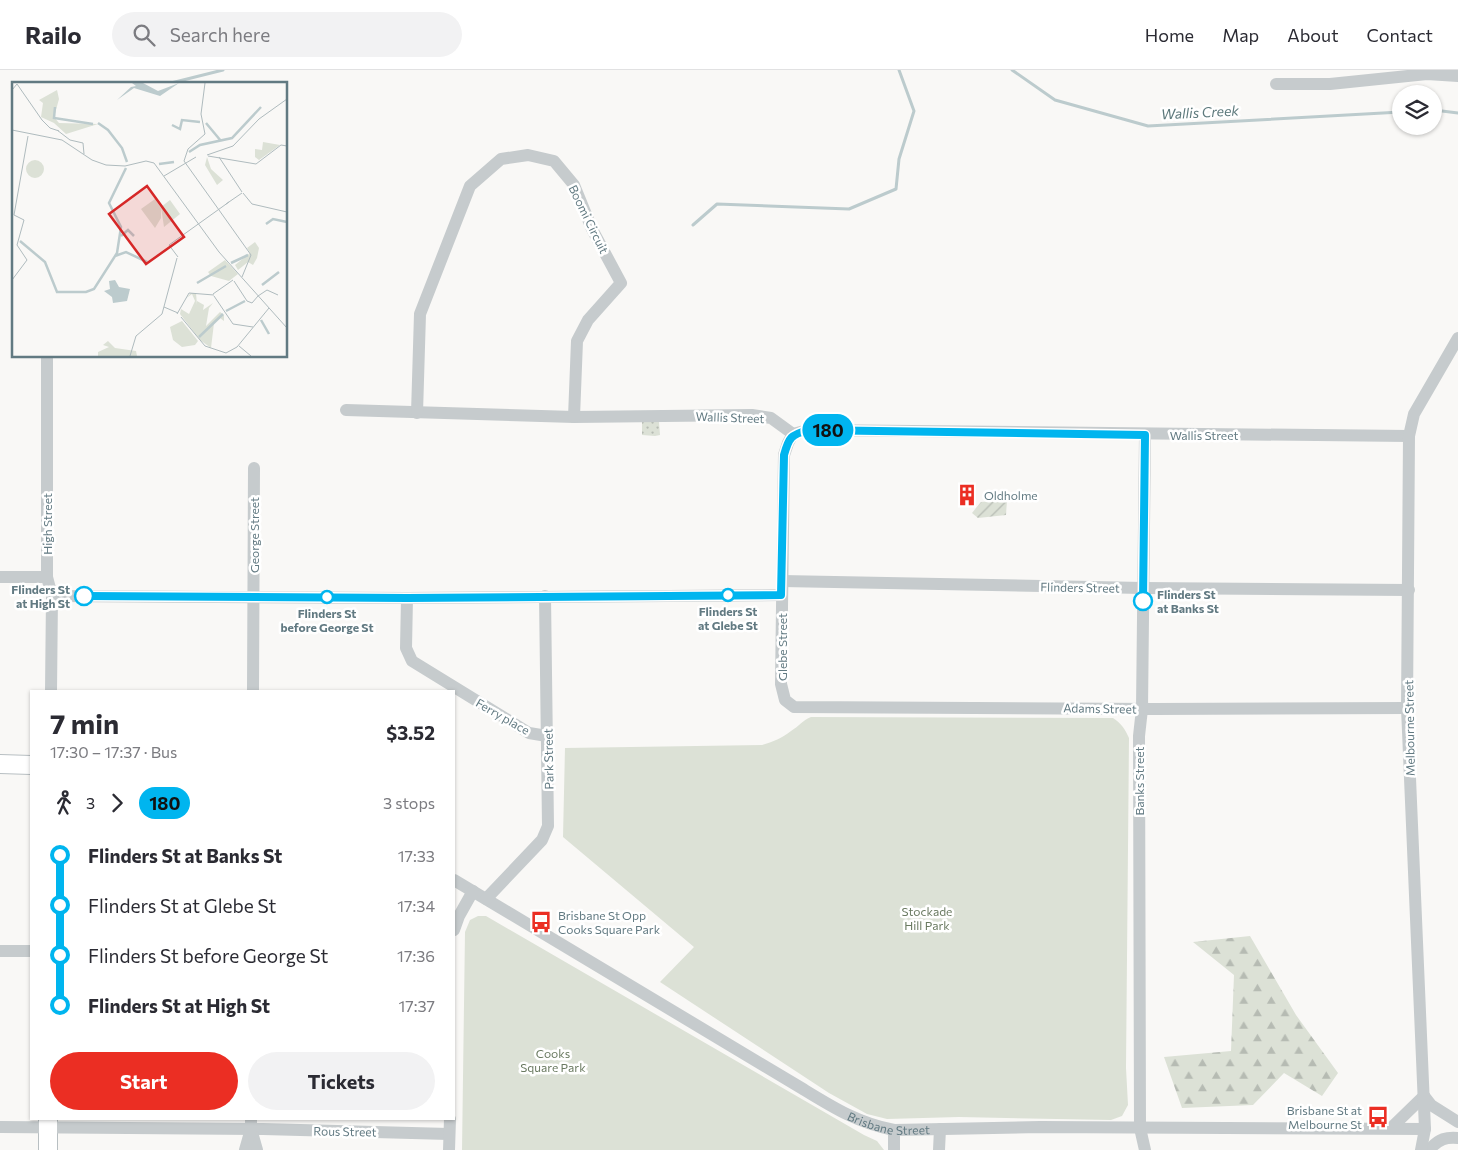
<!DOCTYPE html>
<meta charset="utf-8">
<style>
:root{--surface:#fff;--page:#f2f2f3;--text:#2b2b33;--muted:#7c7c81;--line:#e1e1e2;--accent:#eb2e23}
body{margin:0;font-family:Commissioner,sans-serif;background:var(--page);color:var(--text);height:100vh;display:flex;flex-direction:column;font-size:19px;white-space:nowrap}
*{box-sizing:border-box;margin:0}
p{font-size:16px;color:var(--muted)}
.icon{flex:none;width:28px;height:28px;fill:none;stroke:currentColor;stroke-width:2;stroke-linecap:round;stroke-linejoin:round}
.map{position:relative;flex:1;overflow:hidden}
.drawer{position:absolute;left:30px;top:620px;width:425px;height:430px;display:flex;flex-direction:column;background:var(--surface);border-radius:0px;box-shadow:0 1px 4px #0004}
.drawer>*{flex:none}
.badge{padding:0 10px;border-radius:16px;font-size:18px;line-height:32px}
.controls{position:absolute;left:1392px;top:15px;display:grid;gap:10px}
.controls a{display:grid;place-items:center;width:50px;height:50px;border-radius:50%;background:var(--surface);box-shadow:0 1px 4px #0004;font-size:25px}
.map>.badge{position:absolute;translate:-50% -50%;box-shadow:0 0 0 2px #fff}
.legs{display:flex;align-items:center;gap:8px;height:55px;padding:0 20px;font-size:16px}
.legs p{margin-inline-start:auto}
.summary{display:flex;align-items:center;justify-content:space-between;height:85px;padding:0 20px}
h1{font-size:28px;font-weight:700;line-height:38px}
.action{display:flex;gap:10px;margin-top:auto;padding:10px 20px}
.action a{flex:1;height:58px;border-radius:30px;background:var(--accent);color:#fff;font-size:20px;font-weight:700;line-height:58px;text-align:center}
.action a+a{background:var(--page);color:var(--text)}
ul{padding:0 20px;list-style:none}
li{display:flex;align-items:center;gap:18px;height:50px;font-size:19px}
li i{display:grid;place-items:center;width:8px;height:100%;margin:0 6px;background:currentColor}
li i::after{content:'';width:12px;height:12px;margin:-6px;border:4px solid;border-radius:50%;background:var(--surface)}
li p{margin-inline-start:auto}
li:first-child i{background:linear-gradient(#0000 50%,currentColor 0)}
li:last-child i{background:linear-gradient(currentColor 50%,#0000 0)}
header{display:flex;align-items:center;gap:30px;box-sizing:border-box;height:70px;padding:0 25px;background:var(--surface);border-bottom:1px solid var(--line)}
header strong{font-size:24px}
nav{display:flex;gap:28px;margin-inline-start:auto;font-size:18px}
.search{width:350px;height:45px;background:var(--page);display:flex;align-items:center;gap:12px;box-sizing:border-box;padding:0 18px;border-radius:28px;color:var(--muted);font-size:19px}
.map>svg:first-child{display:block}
.grass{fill:url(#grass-dots)}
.forest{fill:url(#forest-firs)}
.park{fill:#dce1d6}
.garden{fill:url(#garden-furrows)}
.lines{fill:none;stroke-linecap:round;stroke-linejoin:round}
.stream{stroke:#bccbcd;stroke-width:3}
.secondary-casing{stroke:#b8bfc2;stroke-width:20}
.street{stroke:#c6cbcd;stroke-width:12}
.secondary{stroke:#fff;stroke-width:18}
.line-1-casing{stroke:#fff;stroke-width:11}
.line-1{stroke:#00b5ef;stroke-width:8}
.stop-1-dot{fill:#fff;stroke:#00b5ef;stroke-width:2.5}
.labels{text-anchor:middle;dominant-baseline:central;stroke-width:5;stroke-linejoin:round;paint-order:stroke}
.street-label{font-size:12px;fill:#627a82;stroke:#fff}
.poi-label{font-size:12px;fill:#627a82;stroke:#fff;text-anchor:start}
.stop-label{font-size:12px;font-weight:bold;fill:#627a82;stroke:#fff}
.park-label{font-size:12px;fill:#6a7a61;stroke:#fff}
.water-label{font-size:14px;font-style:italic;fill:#5d797c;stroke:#fff}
.inset-river{fill:none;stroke:#bccbcd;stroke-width:2.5}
.inset-road{fill:none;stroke:#afbbbe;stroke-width:1}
.view{fill:#d62828;fill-opacity:0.15;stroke:#d62828;stroke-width:2.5}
.inset-edge{fill:none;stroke:#627a82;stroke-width:2.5}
</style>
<header>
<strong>Railo</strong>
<div class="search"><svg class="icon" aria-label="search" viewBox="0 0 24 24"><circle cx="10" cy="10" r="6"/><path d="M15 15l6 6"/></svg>Search here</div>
<nav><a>Home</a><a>Map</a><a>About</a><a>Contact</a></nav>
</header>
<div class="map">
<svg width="1458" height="1080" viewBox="0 0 1458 1080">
<defs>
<pattern id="grass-dots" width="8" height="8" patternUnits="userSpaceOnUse" patternTransform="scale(1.25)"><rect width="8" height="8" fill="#dce1d6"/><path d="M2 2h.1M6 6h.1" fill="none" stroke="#b6bbb3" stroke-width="1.8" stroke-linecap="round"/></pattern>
<pattern id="forest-firs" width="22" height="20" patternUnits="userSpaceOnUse" patternTransform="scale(1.25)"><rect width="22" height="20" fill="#dce1d6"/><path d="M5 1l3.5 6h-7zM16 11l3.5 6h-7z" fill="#b6bbb3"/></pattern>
<pattern id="garden-furrows" width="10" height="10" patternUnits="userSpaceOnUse" patternTransform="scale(1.25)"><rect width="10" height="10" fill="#dce1d6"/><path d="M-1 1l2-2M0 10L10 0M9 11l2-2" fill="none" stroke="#b6bbb3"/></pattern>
</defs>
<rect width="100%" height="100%" fill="#f9f8f6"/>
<path class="grass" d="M642,352H659L660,365L655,366L642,365Z"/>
<path class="forest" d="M1250,866L1296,945L1338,1003L1322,1026L1284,1003L1253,1035L1182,1038L1164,987L1231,981L1234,905L1193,872Z"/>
<path class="park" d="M811,647L1113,648C1121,653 1125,659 1129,668L1126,998L1128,1035L1122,1046L1111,1050L959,1047L887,1049L867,1044L829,1023L660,912L694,877L563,767L565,678L762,675C773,672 782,668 791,661C799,656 803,650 811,647Z
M478,846H486L864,1065L877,1071L884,1080H462L465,862L470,850Z"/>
<path class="garden" d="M1007,430L1006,445L978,448L972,443L981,432Z"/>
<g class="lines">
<path class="stream" d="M1012,0L1055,30L1148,56L1401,42
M167,14L223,0
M1434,40L1458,43
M693,155L717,134L849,139L896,119L899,89L914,41L899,0"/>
<g class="secondary-casing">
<path id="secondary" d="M0,694L31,695
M48,1080V1049"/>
</g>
<g class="street">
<path d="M1276,14H1330L1427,4L1458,6"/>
<path d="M47,286V507L52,526L51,621"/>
<path d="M346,340L574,347L752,345L771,348L793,364"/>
<path d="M417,343L420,244L470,116L501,89L528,85L554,91L574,115L592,159L621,213L588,250L577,271L574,347"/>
<path d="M793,364L788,373L784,385L781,614L785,630L794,637L1154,639L1407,638"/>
<path d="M793,364L808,360L1409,366"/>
<path d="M1145,365L1142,639L1139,666L1140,1058L1145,1080"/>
<path d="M0,507H47"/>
<path d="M782,511L1143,518L1409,520"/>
<path d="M52,526L407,528L781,525"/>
<path d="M407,528L406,578L412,591L529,663L547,666"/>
<path d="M253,621L254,398"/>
<path id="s1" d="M454,810L803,1019C834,1038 858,1053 894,1060L1040,1057L1425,1059"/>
<path d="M486,829L542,770L548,756L545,526"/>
<path d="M454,860L459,846L473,821"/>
<path d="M0,881H31"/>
<path d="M1424,1026L1431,1035L1458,1052"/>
<path d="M0,1057L263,1059L449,1064"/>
<path d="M1391,1058L1424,1026"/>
<path d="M251,1059L257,1080"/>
<path d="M1431,1078C1439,1069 1446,1067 1458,1068"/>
<path d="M245,1080L251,1059V1049"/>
<path d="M449,1080L450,1049"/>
<path d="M894,1080V1060"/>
<path d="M939,1080L940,1059"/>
<path d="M1421,1080L1425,1059L1407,638L1409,366L1414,344L1458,268"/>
</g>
<use href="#secondary" class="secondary"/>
</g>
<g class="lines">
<g class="line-1-casing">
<path id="line-1" d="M84,526L407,528L781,525L784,385C789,367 791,365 808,360L1145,365L1143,531"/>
</g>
<use href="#line-1" class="line-1"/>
</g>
<defs>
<g id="building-bare" transform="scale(1.725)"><path d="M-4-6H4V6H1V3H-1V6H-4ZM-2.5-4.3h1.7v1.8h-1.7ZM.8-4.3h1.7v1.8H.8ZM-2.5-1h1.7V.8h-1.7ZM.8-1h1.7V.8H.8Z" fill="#eb2e23" stroke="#fff" stroke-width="2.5" paint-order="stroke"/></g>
<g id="bus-bare" transform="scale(1.725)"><path d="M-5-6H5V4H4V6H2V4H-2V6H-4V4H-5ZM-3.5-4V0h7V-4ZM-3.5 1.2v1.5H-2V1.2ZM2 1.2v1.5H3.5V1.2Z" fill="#eb2e23" stroke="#fff" stroke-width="2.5" paint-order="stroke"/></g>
</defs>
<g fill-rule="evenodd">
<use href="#building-bare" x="967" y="425"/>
<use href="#bus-bare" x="541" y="852"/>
<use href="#bus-bare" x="1378" y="1047"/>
</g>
<g class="stop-1-dot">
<circle cx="728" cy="525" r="6"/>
<circle cx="84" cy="526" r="9"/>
<circle cx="327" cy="527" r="6"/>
<circle cx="1143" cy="531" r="9"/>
</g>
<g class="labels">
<g class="street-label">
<text transform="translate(589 149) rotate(64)">Boomi Circuit</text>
<text transform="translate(730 347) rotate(2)">Wallis Street</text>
<text x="1204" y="365">Wallis Street</text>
<text transform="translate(47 454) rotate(-90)">High Street</text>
<text transform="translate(254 465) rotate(-90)">George Street</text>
<text transform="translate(1080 517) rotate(1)">Flinders Street</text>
<text transform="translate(782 577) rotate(-90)">Glebe Street</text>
<text transform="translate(1100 638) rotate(1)">Adams Street</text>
<text transform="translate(503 646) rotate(30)">Ferry place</text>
<text transform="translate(1409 658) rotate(-91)">Melbourne Street</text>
<text transform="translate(548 689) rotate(-91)">Park Street</text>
<text transform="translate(1139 711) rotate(-90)">Banks Street</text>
<text stroke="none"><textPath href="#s1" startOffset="501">Brisbane Street</textPath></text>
<text transform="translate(345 1061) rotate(1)">Rous Street</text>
</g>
<g class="poi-label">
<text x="984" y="425">Oldholme</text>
<text x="558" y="845">Brisbane St Opp<tspan x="558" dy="14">Cooks Square Park</tspan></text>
<text x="1362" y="1040" text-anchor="end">Brisbane St at<tspan x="1362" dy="14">Melbourne St</tspan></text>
</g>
<g class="stop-label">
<text x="70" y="519" text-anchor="end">Flinders St<tspan x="70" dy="14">at High St</tspan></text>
<text x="1157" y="524" text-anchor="start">Flinders St<tspan x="1157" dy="14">at Banks St</tspan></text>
<text x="728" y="541">Flinders St<tspan x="728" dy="14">at Glebe St</tspan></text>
<text x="327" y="543">Flinders St<tspan x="327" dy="14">before George St</tspan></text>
</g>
<g class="park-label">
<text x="927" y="841">Stockade<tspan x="927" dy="14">Hill Park</tspan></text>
<text x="553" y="983">Cooks<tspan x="553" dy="14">Square Park</tspan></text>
</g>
<g class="water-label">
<text transform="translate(1200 42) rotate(-3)">Wallis Creek</text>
</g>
</g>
<g transform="translate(12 12)">
<rect width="275" height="275" fill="#f9f8f6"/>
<path d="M179,211H184L185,223V219L192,223L191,228L201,221L197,226L194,244L208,230L212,233V239L208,236L202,241L199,266L188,258L168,232L169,227L177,232L183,219L180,212L173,217ZM170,239L186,259L183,263L170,265L161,258L158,245ZM96,259L103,266L124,269L125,274H86V270L97,265L91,263Z" fill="#dce1d6"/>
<path d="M45,8L47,17L42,35L47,41L86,42L54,52L42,41L29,35L31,21L27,18ZM251,60L268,63L247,78L243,75V67L250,68ZM195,75L199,87L211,98L205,103L193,83ZM14 87a9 9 0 1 1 18 0a9 9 0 1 1-18 0ZM143,117L149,126V136L143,146L129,127ZM158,118L168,132L152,145L149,125ZM243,160L247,166L245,176L241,183L236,180L226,188L223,183L238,171L235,166ZM213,178L226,192L217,199L199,194L196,190Z" fill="#dce1d6"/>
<path d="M120,1H131L146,9L167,1L148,14L122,6L105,18L119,5L124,4ZM103,198L107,205L118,207L115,219L101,221L100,215L92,209L98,207L97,199Z" fill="#bccbcd"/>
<path class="inset-river" d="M43,25L42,36L81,42M86,41L96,48L110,66L115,80M194,41L209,59M160,43L168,47L170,38L188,40M177,70L188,63L220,56L249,25M147,82L162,80M254,142L261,137L275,140M109,154L116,148L122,154M8,159L33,180L45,210H74L82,207L105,171L109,145L97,121L114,86M103,174L114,170L135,180M219,181L236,173M185,201L214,184M250,203L267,190M214,229L233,219M249,238L257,252M187,255L211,232"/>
<path class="inset-road" d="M0,8L5,2L30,38L38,46L47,49M0,48L50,58L80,78L94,83L113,84L134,79L142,81L207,170L275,246M45,48L58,58L71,61L72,72M195,73L221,64L247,37L275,17M196,74L244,82L269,63L275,64M207,75L230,110M172,79L176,67L193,52L189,32L193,1M172,79L207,128M152,94L184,75M231,111L240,122L275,130M214,122L230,111M207,128L239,173L230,195M166,175L157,163L217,120M0,198L15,178L5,163L12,138L2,133L16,54M222,199L235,219L240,221L246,214M201,212L221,198M202,214L221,242L241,245M246,214L255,208L266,213M152,225L166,231M165,232L177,211L202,213M169,235L193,264L214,271L225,265L257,226M227,264L239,274M118,274L124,254L150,232L165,176"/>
<path class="view" d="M135,104L172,155L134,182L97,132Z"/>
<rect width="275" height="275" class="inset-edge"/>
</g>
</svg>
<div class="controls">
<a><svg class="icon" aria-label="layers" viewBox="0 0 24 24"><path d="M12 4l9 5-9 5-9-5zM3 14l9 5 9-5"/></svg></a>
</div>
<b class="badge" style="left:828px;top:360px;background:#00b5ef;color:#111">180</b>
<section class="drawer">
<div class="summary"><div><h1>7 min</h1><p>17:30 – 17:37 · Bus</p></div><b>$3.52</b></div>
<div class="legs"><svg class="icon" aria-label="walk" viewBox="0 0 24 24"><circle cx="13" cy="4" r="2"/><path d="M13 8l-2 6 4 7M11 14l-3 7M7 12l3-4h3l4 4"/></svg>3<svg class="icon" aria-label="forward" viewBox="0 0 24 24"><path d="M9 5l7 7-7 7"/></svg><b class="badge" style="background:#00b5ef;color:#111">180</b><p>3 stops</p></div>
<ul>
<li><i style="color:#00b5ef"></i><b>Flinders St at Banks St</b><p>17:33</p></li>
<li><i style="color:#00b5ef"></i><span>Flinders St at Glebe St</span><p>17:34</p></li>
<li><i style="color:#00b5ef"></i><span>Flinders St before George St</span><p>17:36</p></li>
<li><i style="color:#00b5ef"></i><b>Flinders St at High St</b><p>17:37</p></li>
</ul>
<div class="action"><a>Start</a><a>Tickets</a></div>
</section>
</div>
